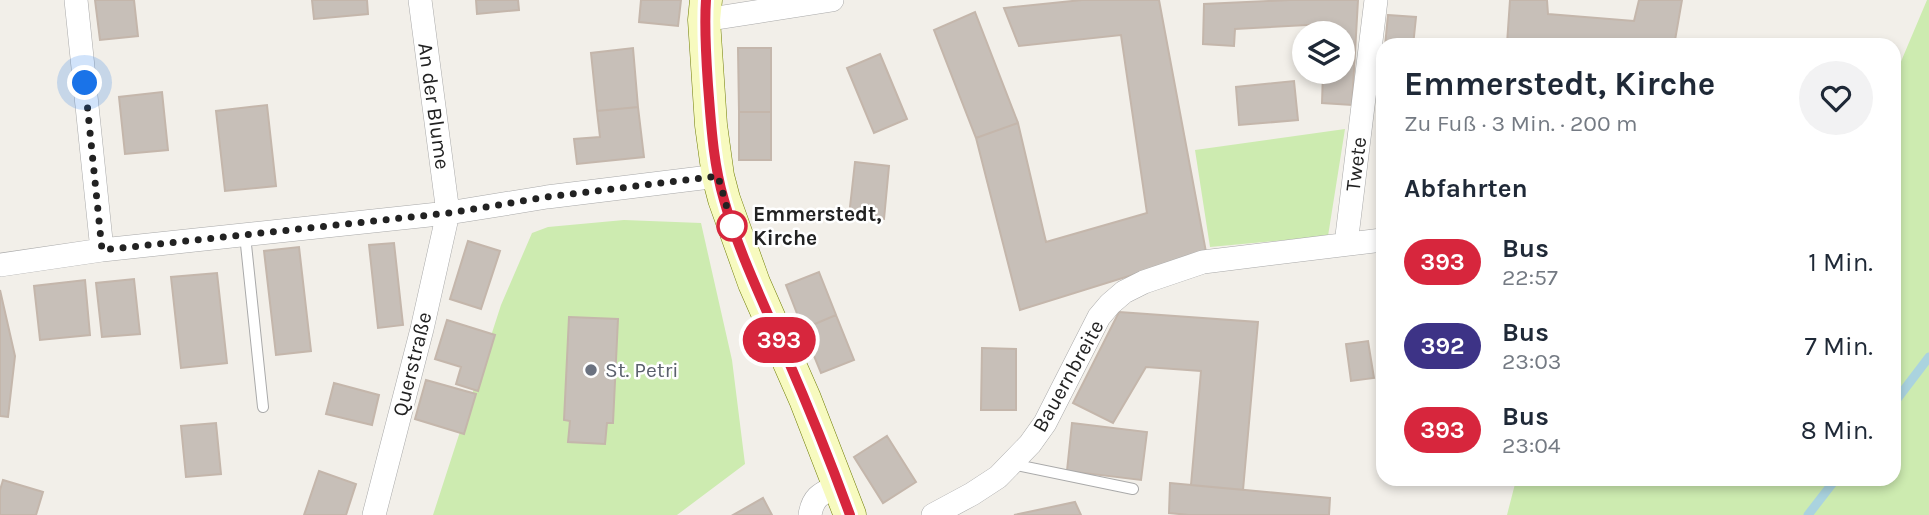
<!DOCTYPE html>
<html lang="de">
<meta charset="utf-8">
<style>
:root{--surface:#fff;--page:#f2f2f3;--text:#1f2937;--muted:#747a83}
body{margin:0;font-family:Karla,sans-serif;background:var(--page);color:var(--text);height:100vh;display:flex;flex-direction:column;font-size:26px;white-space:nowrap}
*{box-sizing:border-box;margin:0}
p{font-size:23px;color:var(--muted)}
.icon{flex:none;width:38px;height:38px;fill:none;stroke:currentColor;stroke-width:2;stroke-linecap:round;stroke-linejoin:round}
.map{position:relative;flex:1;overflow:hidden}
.sheet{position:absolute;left:1376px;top:38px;width:525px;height:448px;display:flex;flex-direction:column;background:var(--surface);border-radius:21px;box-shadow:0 4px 10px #0003}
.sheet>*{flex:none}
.badge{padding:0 14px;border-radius:23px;font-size:24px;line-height:46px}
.tools{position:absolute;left:1292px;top:21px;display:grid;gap:14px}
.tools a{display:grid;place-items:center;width:63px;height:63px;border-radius:50%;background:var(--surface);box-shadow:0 4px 10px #0003;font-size:35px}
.you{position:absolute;width:35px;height:35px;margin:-18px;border:5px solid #fff;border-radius:50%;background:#1a73e8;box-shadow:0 0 0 10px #1a73e833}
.map>.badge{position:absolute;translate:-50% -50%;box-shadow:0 0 0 4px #fff}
h2{padding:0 28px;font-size:26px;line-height:63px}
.round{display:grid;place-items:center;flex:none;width:74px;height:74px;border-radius:37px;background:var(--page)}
.head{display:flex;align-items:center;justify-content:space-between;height:119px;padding:0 28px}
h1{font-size:33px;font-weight:700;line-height:52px}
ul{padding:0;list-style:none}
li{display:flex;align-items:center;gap:21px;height:84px;padding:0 28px}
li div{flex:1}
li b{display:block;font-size:26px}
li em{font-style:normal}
li .badge{min-width:77px;font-weight:700;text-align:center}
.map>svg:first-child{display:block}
.grass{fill:#cdebb0}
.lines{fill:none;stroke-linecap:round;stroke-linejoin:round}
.stream{stroke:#aad3df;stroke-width:9}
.building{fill:#c7bfb8;stroke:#c4b6ab;stroke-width:2}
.lane-casing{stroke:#a9a9a9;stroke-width:12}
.street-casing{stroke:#a9a9a9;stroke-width:24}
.secondary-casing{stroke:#707d05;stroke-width:33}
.lane{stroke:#fff;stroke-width:10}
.street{stroke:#fff;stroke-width:23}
.secondary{stroke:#f7fabf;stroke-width:32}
.line-casing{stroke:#fff;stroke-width:16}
.line{stroke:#d7263d;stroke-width:10}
.walk{stroke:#222;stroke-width:7;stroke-dasharray:0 12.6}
.stop-dot{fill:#fff;stroke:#d7263d;stroke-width:3.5}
.worship-dot{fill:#6b7280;stroke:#fff;stroke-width:2.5}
.labels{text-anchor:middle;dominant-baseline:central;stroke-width:5;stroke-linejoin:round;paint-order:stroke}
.street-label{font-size:21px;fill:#222;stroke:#fff}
.stop-label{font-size:21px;font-weight:bold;fill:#222;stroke:#fff;text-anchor:start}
.worship-label{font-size:21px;fill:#5b616d;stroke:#fff;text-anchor:start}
</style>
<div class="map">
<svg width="1929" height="515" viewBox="0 0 1929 515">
<rect width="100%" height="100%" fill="#f2efe9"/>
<path class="grass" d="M1927,0H1929V515H1507L1516,480H1894V78Z
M1345,129L1328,236L1210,247L1195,150Z
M624,220L701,223L732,360L745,464L677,515H433L501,305L532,233L548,227Z"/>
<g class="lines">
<path class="stream" d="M1894,403L1929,357
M1808,515L1835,480"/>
</g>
<path class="building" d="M95,0H134L138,36L100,40Z
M312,0H367L368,14L314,19Z
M476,0H518L519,10L477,14Z
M641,0H681L678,26L639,22Z
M1082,0H1159L1206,252L1020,310L976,138L1018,123L1046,242L1147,213L1121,35L1019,46L1004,8Z
M1290,0H1358L1352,105L1322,103L1323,72H1342V33H1325V24L1235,29L1234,46L1203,44L1204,4Z
M1510,0H1547L1548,14L1634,21L1639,0H1682L1674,46H1515L1507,44Z
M975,12L1018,123L976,138L934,30Z
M1388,15L1416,17L1413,46H1385Z
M633,48L638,107L597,111L591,53Z
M738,48H771V112H739Z
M880,54L907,119L874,133L847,68Z
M1294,81L1298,120L1239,125L1236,87Z
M162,92L168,150L125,154L119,97Z
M267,105L276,186L225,191L216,111Z
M638,107L644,157L577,164L574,139L600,137L597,111Z
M739,112H771V160H739Z
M855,162L889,166L884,219L849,216Z
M468,241L500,251L481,309L450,299Z
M394,243L403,325L378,328L369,245Z
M299,247L311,351L276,355L264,251Z
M819,272L836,315L803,329L786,285Z
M217,273L227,363L181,368L171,277Z
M134,279L140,334L102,337L96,283Z
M85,280L90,335L40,340L34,286Z
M0,290L15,356L8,417L0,416Z
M1119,312L1258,322L1243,490L1191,485L1201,371L1146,367L1113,423L1073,403Z
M836,315L854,360L821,373L803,329Z
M569,317L618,319L613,423H607L605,444L568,442L570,421L564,420Z
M447,320L495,335L478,391L456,384L461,367L435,359Z
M1368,341L1374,378L1351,381L1346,344Z
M982,348L1016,349V410H981Z
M426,380L476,394L464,434L415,419Z
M334,383L379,395L372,425L326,414Z
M216,423L221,474L186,477L181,426Z
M1072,423L1147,432L1141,480L1067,471Z
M887,436L916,482L883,503L854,457Z
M319,471L356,484L346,515H304Z
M3,480L43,492L36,515H0V490Z
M1170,483L1330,498L1329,515H1189L1169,513Z
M763,498L772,515H733Z
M1075,502L1081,515H1014Z"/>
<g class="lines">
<g class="lane-casing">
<path id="lane" d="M245,235L263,407
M1012,464L1133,489"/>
</g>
<g class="street-casing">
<path id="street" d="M76,0L102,250
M704,20L832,0
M1346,244L1376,0
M0,265L102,250L448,213L547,197L718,176
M374,515L422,329L448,213L420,0
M810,515C813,495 823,493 839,485
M933,515L972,494L998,477L1030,444L1045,423L1099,317L1110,304L1124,292L1144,282L1203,262L1382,240"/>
</g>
<g class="secondary-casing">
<path id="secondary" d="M706,0L704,20L711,125L718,176L724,199L754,283L805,399L850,515"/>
</g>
<use href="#lane" class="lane"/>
<use href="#street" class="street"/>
<use href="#secondary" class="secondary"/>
</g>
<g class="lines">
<g class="line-casing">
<path id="line" d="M706,0C704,28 706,56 708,85C711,123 713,163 724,200C739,253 763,302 785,353C808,406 830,460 850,515"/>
</g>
<use href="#line" class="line"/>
<path class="walk" d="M85,83L102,250L449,213L547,197L718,176L733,229L732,226"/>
</g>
<circle class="stop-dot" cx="732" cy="226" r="14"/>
<circle class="worship-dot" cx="591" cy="370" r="7"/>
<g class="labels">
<g class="street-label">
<text transform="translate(434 106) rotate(82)">An der Blume</text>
<text transform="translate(1356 164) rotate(-83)">Twete</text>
<text transform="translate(412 364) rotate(-76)">Querstraße</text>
<text transform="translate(1068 376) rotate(-61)">Bauernbreite</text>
</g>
<g class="stop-label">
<text x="753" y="214">Emmerstedt,<tspan x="753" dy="24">Kirche</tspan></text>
</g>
<g class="worship-label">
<text x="605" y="370">St. Petri</text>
</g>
</g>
</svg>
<div class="tools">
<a><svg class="icon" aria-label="layers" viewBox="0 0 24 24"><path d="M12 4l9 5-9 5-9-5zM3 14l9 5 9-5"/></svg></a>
</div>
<div class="you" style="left:85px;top:83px"></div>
<b class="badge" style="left:779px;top:340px;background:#d7263d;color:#fff">393</b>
<section class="sheet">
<div class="head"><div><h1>Emmerstedt, Kirche</h1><p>Zu Fuß · 3 Min. · 200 m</p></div><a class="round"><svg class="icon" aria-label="heart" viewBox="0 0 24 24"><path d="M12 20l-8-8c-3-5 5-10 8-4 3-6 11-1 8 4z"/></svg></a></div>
<h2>Abfahrten</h2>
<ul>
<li><span class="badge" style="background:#d7263d;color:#fff">393</span><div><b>Bus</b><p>22:57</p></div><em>1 Min.</em></li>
<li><span class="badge" style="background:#3d3386;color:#fff">392</span><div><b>Bus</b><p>23:03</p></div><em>7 Min.</em></li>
<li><span class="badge" style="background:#d7263d;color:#fff">393</span><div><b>Bus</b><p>23:04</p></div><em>8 Min.</em></li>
</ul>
</section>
</div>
